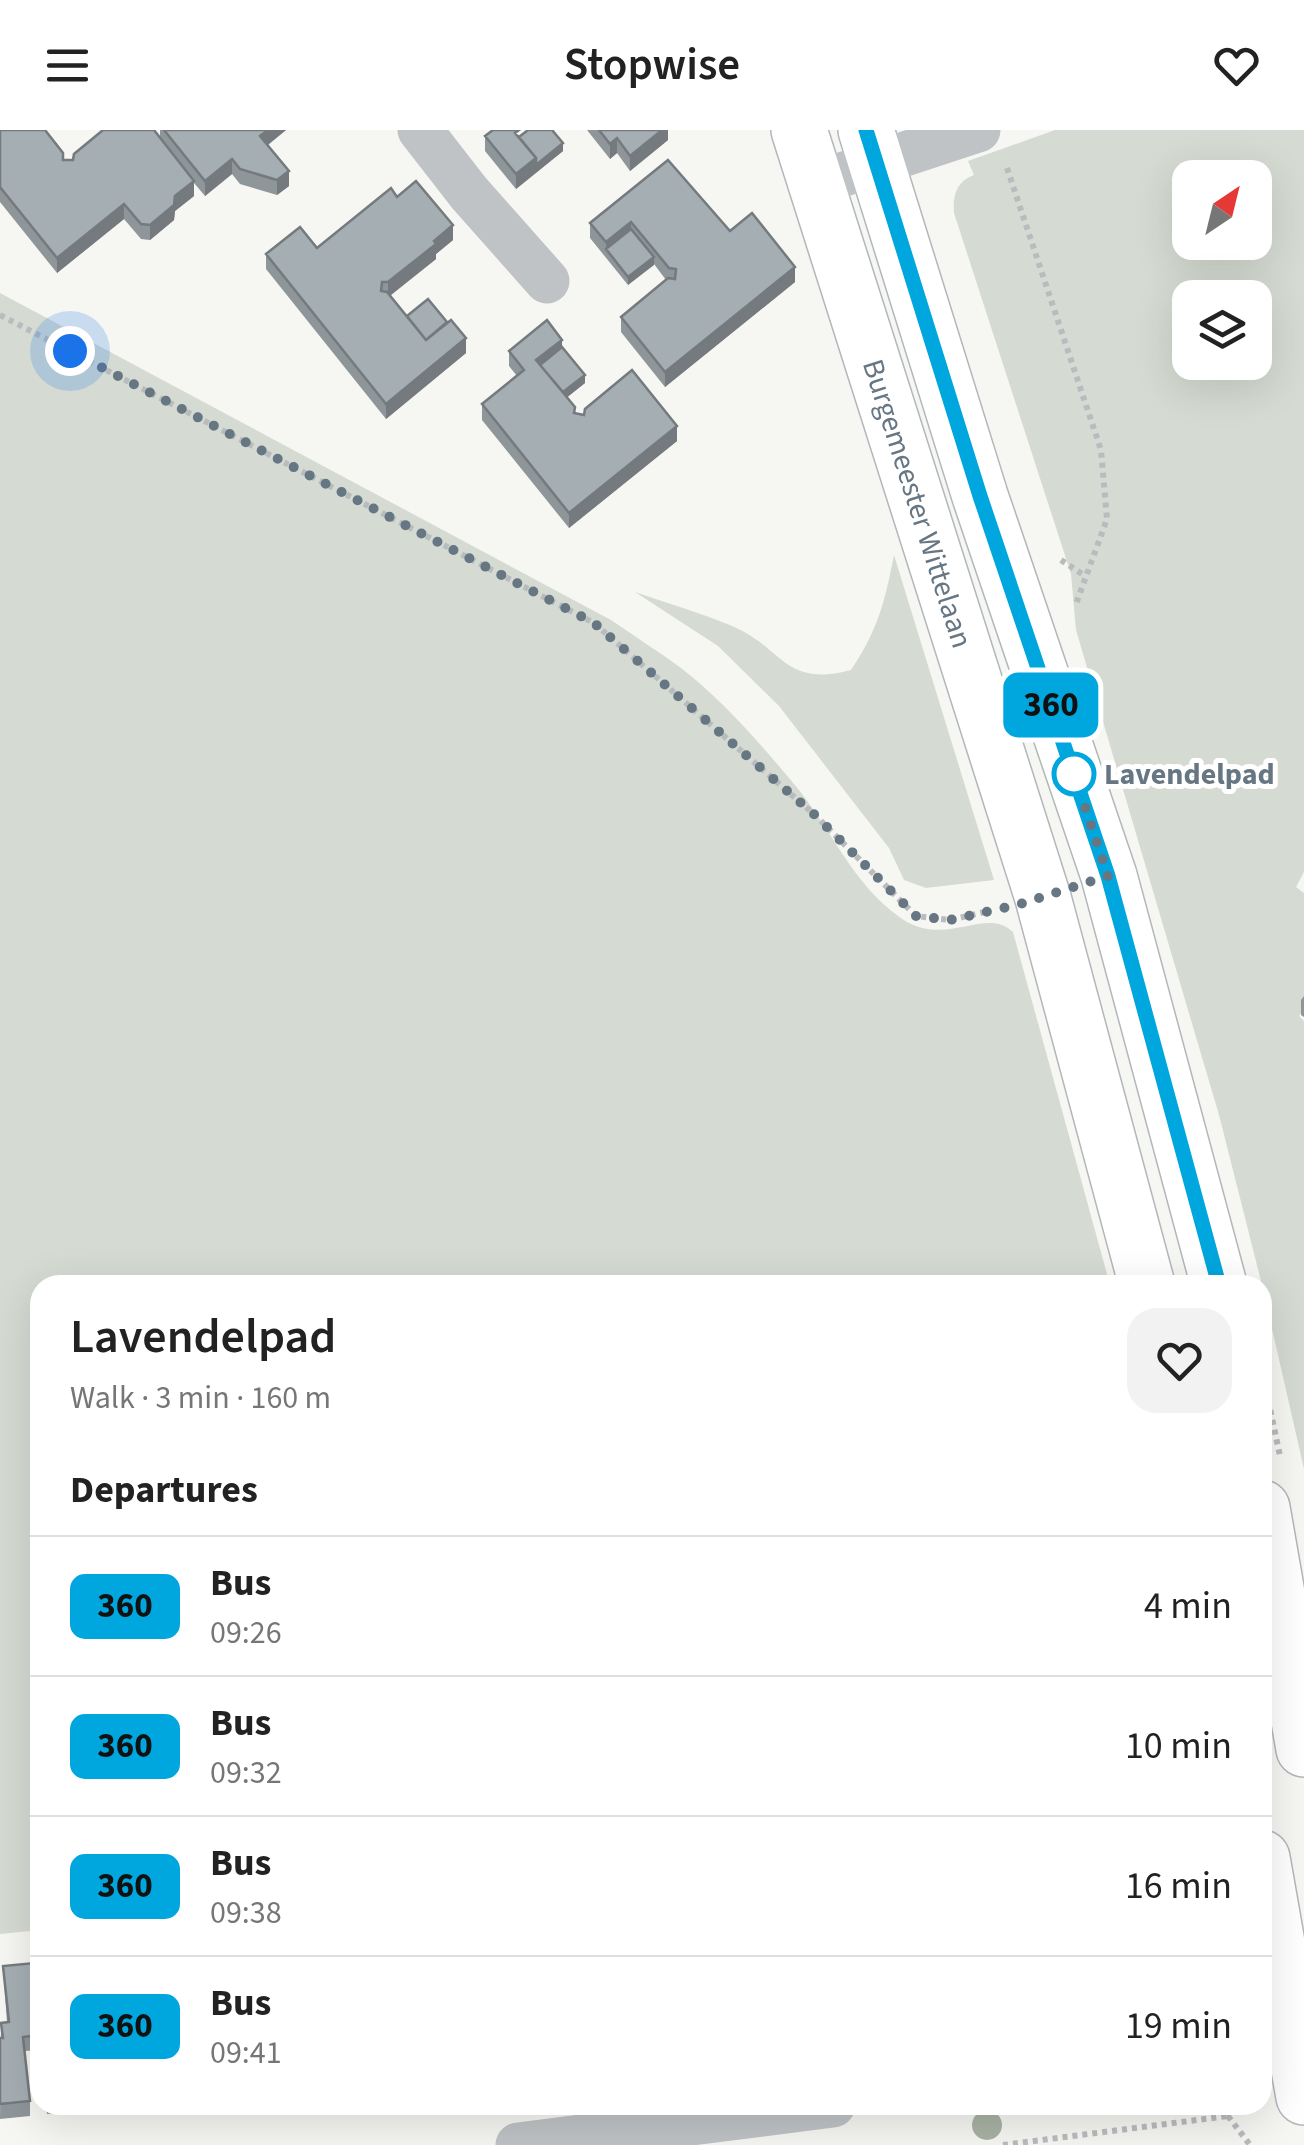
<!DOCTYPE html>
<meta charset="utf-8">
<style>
:root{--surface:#fff;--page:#f2f2f2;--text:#222;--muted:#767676;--line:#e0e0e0}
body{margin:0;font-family:"Source Sans 3",sans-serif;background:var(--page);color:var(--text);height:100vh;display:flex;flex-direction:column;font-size:38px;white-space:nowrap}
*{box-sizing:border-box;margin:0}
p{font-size:32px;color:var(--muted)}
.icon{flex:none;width:55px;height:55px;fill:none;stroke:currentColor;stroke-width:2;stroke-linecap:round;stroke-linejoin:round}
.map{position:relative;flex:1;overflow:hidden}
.drawer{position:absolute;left:30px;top:1145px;width:1242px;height:840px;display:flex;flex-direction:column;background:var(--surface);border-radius:30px;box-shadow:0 10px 40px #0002}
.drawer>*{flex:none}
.badge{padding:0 20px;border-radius:15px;font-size:35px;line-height:65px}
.needle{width:65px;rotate:35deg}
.controls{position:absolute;left:1172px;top:30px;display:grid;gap:20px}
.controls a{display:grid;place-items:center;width:100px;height:100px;border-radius:20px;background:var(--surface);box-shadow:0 10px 40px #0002;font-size:50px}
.you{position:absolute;width:50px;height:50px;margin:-25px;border:8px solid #fff;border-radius:50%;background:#1a73e8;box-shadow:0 0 0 15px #1a73e833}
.map>.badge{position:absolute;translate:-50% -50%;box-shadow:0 0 0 5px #fff}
h2{padding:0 40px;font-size:38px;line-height:90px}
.round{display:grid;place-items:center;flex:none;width:105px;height:105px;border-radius:30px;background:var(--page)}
.overview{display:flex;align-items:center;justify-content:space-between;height:170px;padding:0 40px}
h1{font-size:48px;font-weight:600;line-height:75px}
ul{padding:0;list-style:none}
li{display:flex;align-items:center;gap:30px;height:140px;padding:0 40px;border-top:2px solid var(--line)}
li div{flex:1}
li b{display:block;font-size:38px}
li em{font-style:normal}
li .badge{min-width:110px;font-weight:700;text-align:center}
header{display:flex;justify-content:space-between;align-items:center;height:130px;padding:0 40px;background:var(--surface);font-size:45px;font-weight:600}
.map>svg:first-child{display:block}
.green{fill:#d5dbd2;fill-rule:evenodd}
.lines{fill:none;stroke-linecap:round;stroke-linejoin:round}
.secondary-casing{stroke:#b1b7bb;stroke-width:58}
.path{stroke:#b9bcbe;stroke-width:6;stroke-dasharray:5 5;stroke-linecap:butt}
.street{stroke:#bfc3c6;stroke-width:45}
.secondary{stroke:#fff;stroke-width:55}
.tree{fill:#a8b2a4}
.wall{fill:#8e969a}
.shaded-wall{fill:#747a7d}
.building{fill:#a5aeb3;stroke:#747a7d;stroke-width:2.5}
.line-casing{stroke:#fff;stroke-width:22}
.line{stroke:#00a6de;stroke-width:15}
.walk{stroke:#667683;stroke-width:10;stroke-dasharray:0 18}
.stop-dot{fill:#fff;stroke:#00a6de;stroke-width:5}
.labels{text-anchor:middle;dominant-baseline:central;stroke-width:10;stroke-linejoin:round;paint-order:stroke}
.street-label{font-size:30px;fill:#667683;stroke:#fff}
.stop-label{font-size:30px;font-weight:bold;fill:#667683;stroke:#fff;text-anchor:start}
</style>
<header><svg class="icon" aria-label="menu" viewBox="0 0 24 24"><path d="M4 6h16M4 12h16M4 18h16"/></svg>Stopwise<svg class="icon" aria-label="heart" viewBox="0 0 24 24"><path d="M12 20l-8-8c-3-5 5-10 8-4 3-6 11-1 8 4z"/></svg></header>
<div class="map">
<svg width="1304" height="2015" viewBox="0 0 1304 2015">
<rect width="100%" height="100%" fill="#f6f6f2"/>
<path class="green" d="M1055,0H1304V742L1296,757L1304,763V878L1299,886L1304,891V1339L1262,1155L1219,985L1076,500L1071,444L954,83C953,65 956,52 974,45L968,31ZM1190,48H1255V112H1190ZM1190,168H1255V232H1190Z
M0,163L611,490C634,506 658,521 681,538C724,571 764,618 799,660C833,703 853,753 898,786C944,821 985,775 1013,802L1110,1155H40V1800L0,1804Z
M894,425L994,750L926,758L904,750L889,718L779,576L718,516L635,462C667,473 701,483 732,496C783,517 783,558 851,540C878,500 885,471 894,425Z"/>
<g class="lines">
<g class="secondary-casing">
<g id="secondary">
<path id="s1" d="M799,0L1043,768L1147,1155"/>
<path d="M866,0L980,366L1109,746L1219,1155"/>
<path d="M1262,1378L1304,1619"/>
<path d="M1262,1728L1304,1967"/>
</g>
</g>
<path class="path" d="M1007,38L1101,320L1107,389L1076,474
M0,185L594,493L816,686L916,786L950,790L989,781
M1061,430L1085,446
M1262,1241L1280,1326
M1226,1975L1228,1986
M1228,1986L1250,2015
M1003,2015L1228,1986"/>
<path class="street" d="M420,0L469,63L547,151
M817,53L978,0
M518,2015L833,1975"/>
<use href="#secondary" class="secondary"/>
</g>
<circle class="tree" cx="987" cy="1995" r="15"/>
<path class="wall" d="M0,0L63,30H73L160,8V0H286L268,15L289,56L277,65L240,54L232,44L205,66L194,53V66L175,81L174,90L150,110L141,109L124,89L57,143L0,72Z
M587,0H668V10L630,41L617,23L610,29Z
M485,6L563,21L516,59L485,21Z
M668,30L730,101L795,152L665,257L621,202V187L666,150L654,134L628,155L590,108V93Z
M397,67L453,110L436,124V129L390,166L407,186L466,223L386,289L266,139V124L317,118Z
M562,217L585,253L567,267L575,284L677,311L569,398L482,290V274L517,246L509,236V221Z
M1304,866V887L1301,885V870Z
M3,1836L38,1880H40V1928L39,1920L25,1921L30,1971V1986L0,1989L1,1893L7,1892Z
M46,1975H95V1978L47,1984Z
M111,1975H141L138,1980L120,1982L115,1975Z"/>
<path class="shaded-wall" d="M268,0H286L260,21V6Z
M662,0H668V10L630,41V26Z
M617,8V23L610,29V14Z
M563,13V21L516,59V44L536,28Z
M232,29V44L205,66V51Z
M289,41V56L277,65V50Z
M194,51V66L175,81L174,90L150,110V95L175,66Z
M124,74V89L57,143V128Z
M631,92V107L606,119V112Z
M453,95V110L436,124V129L388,167V152Z
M654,127V135L628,155V147Z
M795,137V152L665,257V242Z
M466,208V223L386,289V274Z
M562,210V225L540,242L536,230Z
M585,245V253L560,273V265Z
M677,296V311L569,398V383Z"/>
<path class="building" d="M0,0H45L63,23V30H73L74,24L103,0H154L194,51L175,66L174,75L150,95L141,94L124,74L57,128L0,57Z
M164,0H268L260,6L289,41L277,50L240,39L232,29L205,51Z
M493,0H519L515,3L536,28L516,44L485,6Z
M528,0H552L563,13L536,35V28L519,7Z
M599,0H662L630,26L617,8L610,14Z
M668,30L730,101L752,83L795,137L665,242L621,187L668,148L675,149L676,139L669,138L631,92L606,112L590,93Z
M416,51L453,95L434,111L436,114L388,152H382L381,161L387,162L426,210L451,190L466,208L386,274L266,124L300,97L317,118L391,58L397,67Z
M631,99L654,127L628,147L606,119Z
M428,169L447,192L426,210L407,186Z
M547,190L562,210L536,230L575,277L574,283L584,285L585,279L632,240L677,296L569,383L482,274L524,240L509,221Z
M562,217L585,245L563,262L540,235Z
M34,1833L38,1880H40V1913L39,1905L23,1907L30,1971L0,1974V1908H3L1,1893L9,1892L3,1836Z"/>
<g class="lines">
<g class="line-casing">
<path id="line" d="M866,0L980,366L1108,746L1219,1155"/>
</g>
<use href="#line" class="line"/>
<path class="walk" d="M70,221L594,493L816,686L916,786L950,790L1017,775L1108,746L1074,644"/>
</g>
<circle class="stop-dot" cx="1074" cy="644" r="20"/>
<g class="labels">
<g class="street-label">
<text stroke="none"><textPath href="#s1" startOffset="392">Burgemeester Wittelaan</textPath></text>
</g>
<g class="stop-label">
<text x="1104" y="644">Lavendelpad</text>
</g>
</g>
</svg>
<div class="controls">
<a><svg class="needle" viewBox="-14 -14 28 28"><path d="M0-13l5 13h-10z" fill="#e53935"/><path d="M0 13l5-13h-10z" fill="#767676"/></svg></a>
<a><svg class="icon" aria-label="layers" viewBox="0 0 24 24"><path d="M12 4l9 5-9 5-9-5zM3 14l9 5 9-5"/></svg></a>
</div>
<div class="you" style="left:70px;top:221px"></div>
<b class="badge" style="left:1051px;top:575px;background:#00a6de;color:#111">360</b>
<section class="drawer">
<div class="overview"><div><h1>Lavendelpad</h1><p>Walk · 3 min · 160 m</p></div><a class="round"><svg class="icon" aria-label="heart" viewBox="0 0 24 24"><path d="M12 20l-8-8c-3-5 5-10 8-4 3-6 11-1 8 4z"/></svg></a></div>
<h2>Departures</h2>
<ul>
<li><span class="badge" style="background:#00a6de;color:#111">360</span><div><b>Bus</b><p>09:26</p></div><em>4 min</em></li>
<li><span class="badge" style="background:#00a6de;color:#111">360</span><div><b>Bus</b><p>09:32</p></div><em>10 min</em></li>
<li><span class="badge" style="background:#00a6de;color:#111">360</span><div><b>Bus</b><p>09:38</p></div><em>16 min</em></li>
<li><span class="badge" style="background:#00a6de;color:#111">360</span><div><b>Bus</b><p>09:41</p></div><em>19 min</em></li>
</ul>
</section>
</div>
